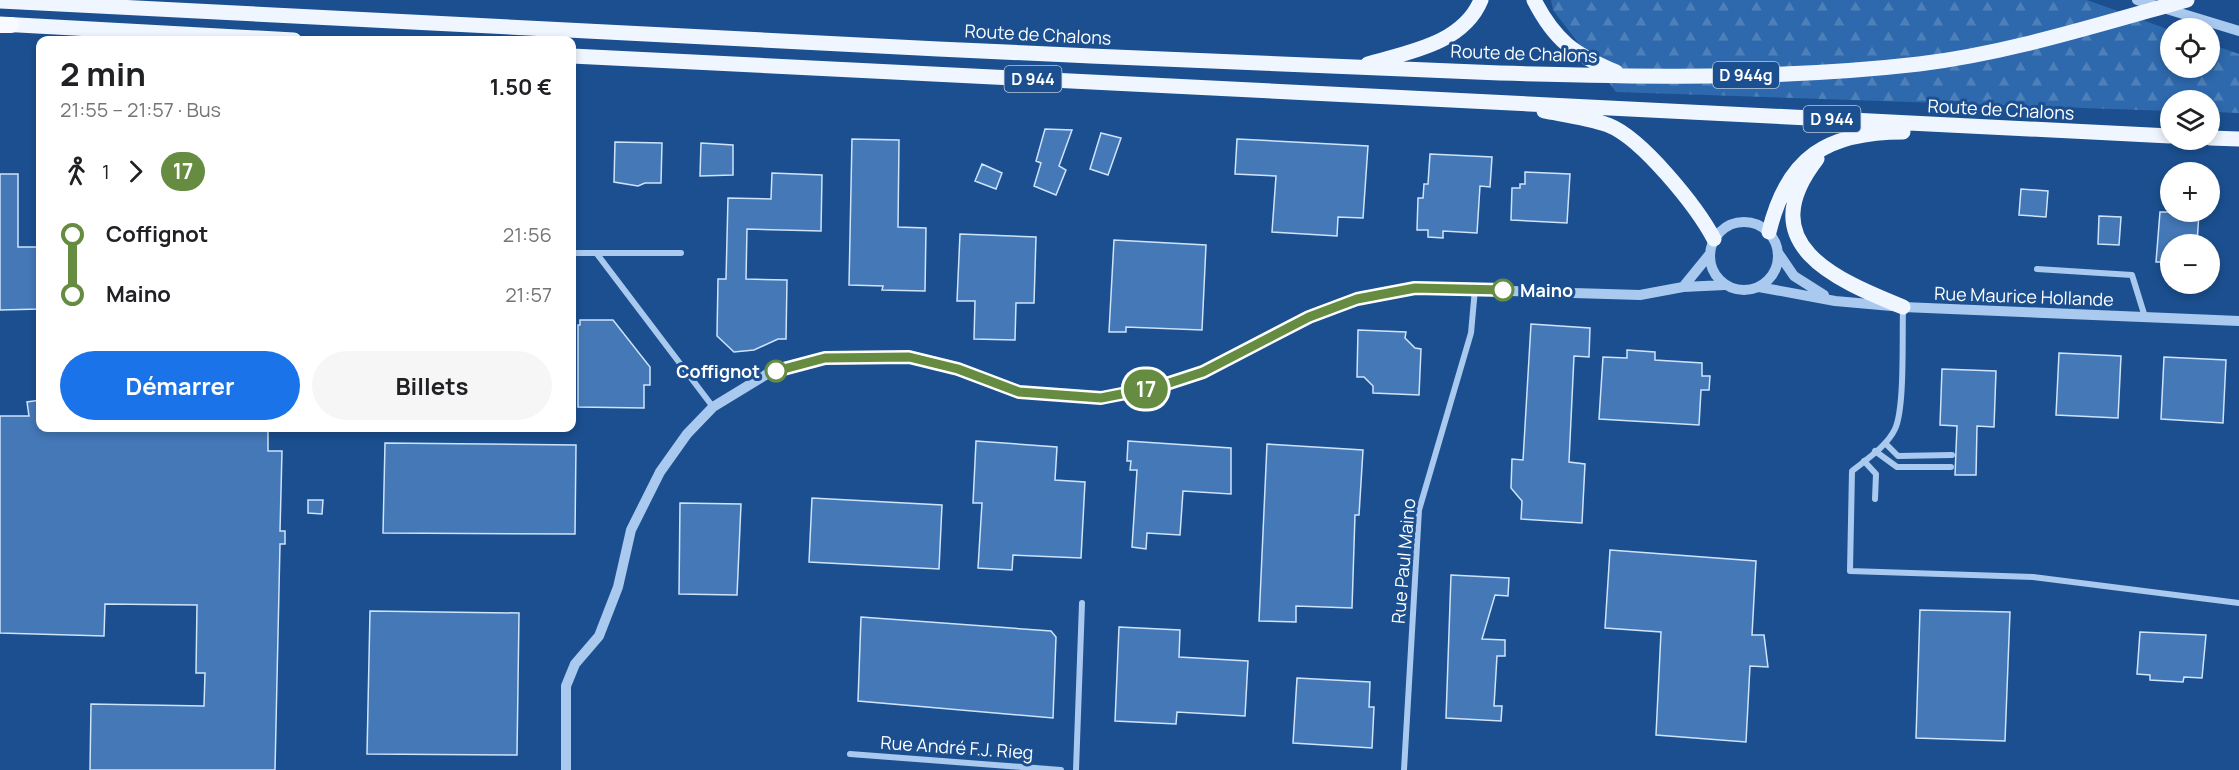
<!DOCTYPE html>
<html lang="fr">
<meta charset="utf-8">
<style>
:root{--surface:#fff;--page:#f6f6f6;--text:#202124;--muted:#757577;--accent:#1a73e8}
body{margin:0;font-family:Manrope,sans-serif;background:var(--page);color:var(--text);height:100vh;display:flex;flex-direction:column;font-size:22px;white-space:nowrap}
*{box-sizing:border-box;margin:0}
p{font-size:20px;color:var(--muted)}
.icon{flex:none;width:33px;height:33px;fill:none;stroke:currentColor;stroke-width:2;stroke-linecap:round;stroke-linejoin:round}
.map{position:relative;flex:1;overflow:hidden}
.drawer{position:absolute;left:36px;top:36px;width:540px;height:396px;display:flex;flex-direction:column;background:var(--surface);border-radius:12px;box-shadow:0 3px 9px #0003}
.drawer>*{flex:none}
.badge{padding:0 12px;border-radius:20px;font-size:21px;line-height:39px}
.buttons{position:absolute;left:2160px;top:18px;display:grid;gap:12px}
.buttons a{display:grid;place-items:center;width:60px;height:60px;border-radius:50%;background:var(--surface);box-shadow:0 3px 9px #0003;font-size:30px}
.map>.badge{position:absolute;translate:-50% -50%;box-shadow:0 0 0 3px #fff}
.legs{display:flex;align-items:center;gap:9px;height:66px;padding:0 24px;font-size:20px}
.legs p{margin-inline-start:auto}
.head{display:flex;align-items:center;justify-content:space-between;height:102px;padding:0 24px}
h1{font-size:33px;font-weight:700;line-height:45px}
.primary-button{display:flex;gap:12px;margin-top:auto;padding:12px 24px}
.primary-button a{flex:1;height:69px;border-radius:36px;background:var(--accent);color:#fff;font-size:24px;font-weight:700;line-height:69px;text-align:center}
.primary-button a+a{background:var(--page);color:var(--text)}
ul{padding:0 24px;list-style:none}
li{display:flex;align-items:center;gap:21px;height:60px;font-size:22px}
li i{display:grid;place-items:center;width:9px;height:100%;margin:0 8px;background:currentColor}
li i::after{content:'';width:15px;height:15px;margin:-8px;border:4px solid;border-radius:50%;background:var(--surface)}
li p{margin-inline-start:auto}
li:first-child i{background:linear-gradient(#0000 50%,currentColor 0)}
li:last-child i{background:linear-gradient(currentColor 50%,#0000 0)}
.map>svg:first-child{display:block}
.forest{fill:url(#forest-firs)}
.building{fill:#4478b7;stroke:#cfe3fa;stroke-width:1.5}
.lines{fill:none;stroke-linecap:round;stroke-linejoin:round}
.minor{stroke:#a9c9ee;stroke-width:6}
.tertiary{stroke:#a9c9ee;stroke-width:10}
.primary{stroke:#f0f6ff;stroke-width:15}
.trunk{stroke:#f8faff;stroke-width:16}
.line-1-casing{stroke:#fff;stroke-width:14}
.line-1{stroke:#668c41;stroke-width:9}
.stop-1-dot{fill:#fff;stroke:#668c41;stroke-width:3}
.labels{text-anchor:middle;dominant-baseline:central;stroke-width:6;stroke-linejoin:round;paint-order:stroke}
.shield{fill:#1b4f8f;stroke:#bbcadd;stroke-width:1.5}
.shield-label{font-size:16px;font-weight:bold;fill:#fff}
.street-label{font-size:18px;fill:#fff;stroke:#1b4f8f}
.stop-label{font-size:18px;font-weight:bold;fill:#fff;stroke:#1b4f8f;text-anchor:start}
</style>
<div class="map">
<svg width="2239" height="770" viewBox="0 0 2239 770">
<defs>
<pattern id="forest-firs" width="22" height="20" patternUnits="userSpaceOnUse" patternTransform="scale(1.5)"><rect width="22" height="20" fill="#2e69ad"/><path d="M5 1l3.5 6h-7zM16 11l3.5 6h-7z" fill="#4d80b9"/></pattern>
</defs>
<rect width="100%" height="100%" fill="#1b4f8f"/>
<path class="forest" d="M1551,0H2087L2170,30V68H2210V44L2239,54V113L2210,112V100H2170V111L1616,92L1553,10Z"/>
<path class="building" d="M1045,129L1072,130L1059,166L1066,170L1056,195L1034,186L1041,163L1036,161Z
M1101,133L1121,138L1108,175L1090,169Z
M852,139L899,140L898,227L926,228L925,291L882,290L883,286L849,285Z
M1237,139L1368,146L1363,218L1338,217L1337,236L1272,232L1276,176L1235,174Z
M615,142L662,143L661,183H645L638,186L614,182Z
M701,143L733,145V175L700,176Z
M1430,154L1492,157L1490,187L1480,186L1477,233L1443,231V238L1428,237V230H1417L1418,198H1423L1424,184H1428Z
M982,164L1002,173L996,189L975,181Z
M1525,172L1570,174L1567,223L1511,220L1512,188H1520V184H1525Z
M772,173L822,175L821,231L747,229L746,279L787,280L786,339H778L754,350L734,352L717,336L718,279H726L728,198L771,199Z
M0,174H18V247H40V309L0,310Z
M2021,189L2048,191L2046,217L2019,215Z
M2160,212H2199L2197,244H2170V262H2156Z
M2099,216L2121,217L2119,245L2098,244Z
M960,234L1036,237L1034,303H1016L1015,340L974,339L975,301H957Z
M1114,240L1206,245L1202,330L1126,327V332H1109Z
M580,320H613L650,367V385H644V408L578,407V325H580Z
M1531,324L1590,328L1589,357L1574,356L1569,462L1585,464L1582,523L1521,519L1522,501L1511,488L1512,459L1523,460Z
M1358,330L1406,332L1405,338L1415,348L1421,349L1419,395L1373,393V386L1364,377H1357Z
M1627,350L1655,352V360L1702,363V376H1710L1709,390H1701L1699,425L1599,419L1603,357L1627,358Z
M2059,353L2121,356L2118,418L2056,415Z
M2164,357L2226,360L2223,423L2161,419Z
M1942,369L1996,371L1994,427L1977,426L1976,475H1955L1957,426L1940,425Z
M40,400V428H268V451H282L280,531H285V544H280L275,770H90L91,704L204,706L205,673H196L197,605L105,604L104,636L0,633V416H29L27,402Z
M976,441L1057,447L1055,480L1085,482L1081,558L1013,555L1012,570L978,568L982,503H973Z
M1128,441L1231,448V494L1183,491L1180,535L1147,533L1146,549L1132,547L1137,470H1130L1131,461H1127Z
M385,443L576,445L575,534L383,533Z
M1267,444L1363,450L1359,515H1355L1352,608L1296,606V622L1259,621Z
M812,498L942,505L939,569L809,562Z
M308,500H323L322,514L308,513Z
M680,503L741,504L737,595L679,594Z
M1610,550L1756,561L1752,635H1764L1768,667L1750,666L1746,742L1656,735L1661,632L1605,628Z
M1451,575L1509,578L1508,596L1495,595L1482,639L1505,640V656H1497L1494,706H1502L1501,721L1446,718Z
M1920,610L2010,612L2005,741L1916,738Z
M370,611L519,613L517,755L367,754Z
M861,617L1051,631L1056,637L1053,718L858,701Z
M1119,627L1180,630L1179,657L1248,661L1245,716L1177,712L1176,724L1115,721Z
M2140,632L2206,635L2202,678L2184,677L2183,682L2150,680V675L2137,674Z
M1297,678L1370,682L1369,707H1374L1372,748L1293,743Z"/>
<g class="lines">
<path class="minor" d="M572,253H681
M597,254L713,407
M2037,269L2132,275L2145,317
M1903,309C1902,335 1905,408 1895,429C1887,446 1867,459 1852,471L1850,571L2033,577L2239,603
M1885,443L1898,456L1952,455
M1875,451L1897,467H1951
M1864,461L1876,474L1875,499
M850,754L1061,770
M1076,770L1082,603
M1404,770L1419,510L1471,333L1475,289"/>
<path class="tertiary" d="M2137,0L2239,31
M1710 256a34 34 0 1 1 68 0a34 34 0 1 1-68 0Z
M1779,254L1794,276L1824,295
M1683,287L1709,255
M1759,287L1835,301L1903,307L2239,321
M566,770V686L575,664L599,636L618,587L631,530L660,472L687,434L713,407L767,374L825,358L909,357L958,369L1019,392L1101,397L1157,387L1203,372L1309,317L1357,299L1415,288L1640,295L1683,287L1725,285"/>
<path class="primary" d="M1534,0C1555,41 1574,54 1616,72
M0,1C356,20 713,39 1070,55C1213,62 1356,68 1500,73C1640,77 1780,80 1919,64C2010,53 2099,24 2187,0
M0,24L294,40
M572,56L2170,136
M1368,64C1408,52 1463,44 1481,0
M1544,111C1565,115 1588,118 1608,125C1642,138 1697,207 1714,239
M2210,138L2239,139
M1817,159C1751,244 1834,279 1903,307
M1769,232C1787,157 1827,132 1903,132"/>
<path class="trunk" d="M0,25H11"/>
</g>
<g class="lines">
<g class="line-1-casing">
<path id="line-1" d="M776,371L825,358L909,357L958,369L1019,392L1101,398L1157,387L1203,372L1309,317L1357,299L1415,288L1503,290"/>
</g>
<use href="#line-1" class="line-1"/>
</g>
<g class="stop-1-dot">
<circle cx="1503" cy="290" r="10"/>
<circle cx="776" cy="371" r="10"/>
</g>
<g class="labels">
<g class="shield">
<rect x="1713" y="62" width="66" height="26" rx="4.5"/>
<rect x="1004.5" y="66" width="57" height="26" rx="4.5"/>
<rect x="1803.5" y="106" width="57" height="26" rx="4.5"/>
</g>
<g class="shield-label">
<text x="1746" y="75">D 944g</text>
<text x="1033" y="79">D 944</text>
<text x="1832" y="119">D 944</text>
</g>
<g class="street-label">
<text transform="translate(1038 34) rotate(3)">Route de Chalons</text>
<text transform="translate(1524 53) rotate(2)">Route de Chalons</text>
<text transform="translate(2001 109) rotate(3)">Route de Chalons</text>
<text transform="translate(2024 296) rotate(2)">Rue Maurice Hollande</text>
<text transform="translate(1403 561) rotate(-85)">Rue Paul Maino</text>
<text transform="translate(957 747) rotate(4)">Rue André F.J. Rieg</text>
</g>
<g class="stop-label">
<text x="1520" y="290">Maino</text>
<text x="760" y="371" text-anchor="end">Coffignot</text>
</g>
</g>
</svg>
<div class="buttons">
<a><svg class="icon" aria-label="locate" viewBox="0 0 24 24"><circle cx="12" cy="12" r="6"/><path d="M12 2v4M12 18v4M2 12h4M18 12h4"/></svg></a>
<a><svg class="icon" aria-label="layers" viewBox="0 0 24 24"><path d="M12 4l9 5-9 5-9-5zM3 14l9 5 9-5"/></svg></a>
<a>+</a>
<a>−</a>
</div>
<b class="badge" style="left:1146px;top:389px;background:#668c41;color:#fff">17</b>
<section class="drawer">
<div class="head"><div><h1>2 min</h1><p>21:55 – 21:57 · Bus</p></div><b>1.50 €</b></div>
<div class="legs"><svg class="icon" aria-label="walk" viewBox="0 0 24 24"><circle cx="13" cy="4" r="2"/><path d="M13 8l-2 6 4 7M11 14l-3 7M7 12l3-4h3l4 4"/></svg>1<svg class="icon" aria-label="forward" viewBox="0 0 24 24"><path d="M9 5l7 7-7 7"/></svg><b class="badge" style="background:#668c41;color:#fff">17</b></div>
<ul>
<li><i style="color:#668c41"></i><b>Coffignot</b><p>21:56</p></li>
<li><i style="color:#668c41"></i><b>Maino</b><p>21:57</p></li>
</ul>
<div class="primary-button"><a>Démarrer</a><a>Billets</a></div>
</section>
</div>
